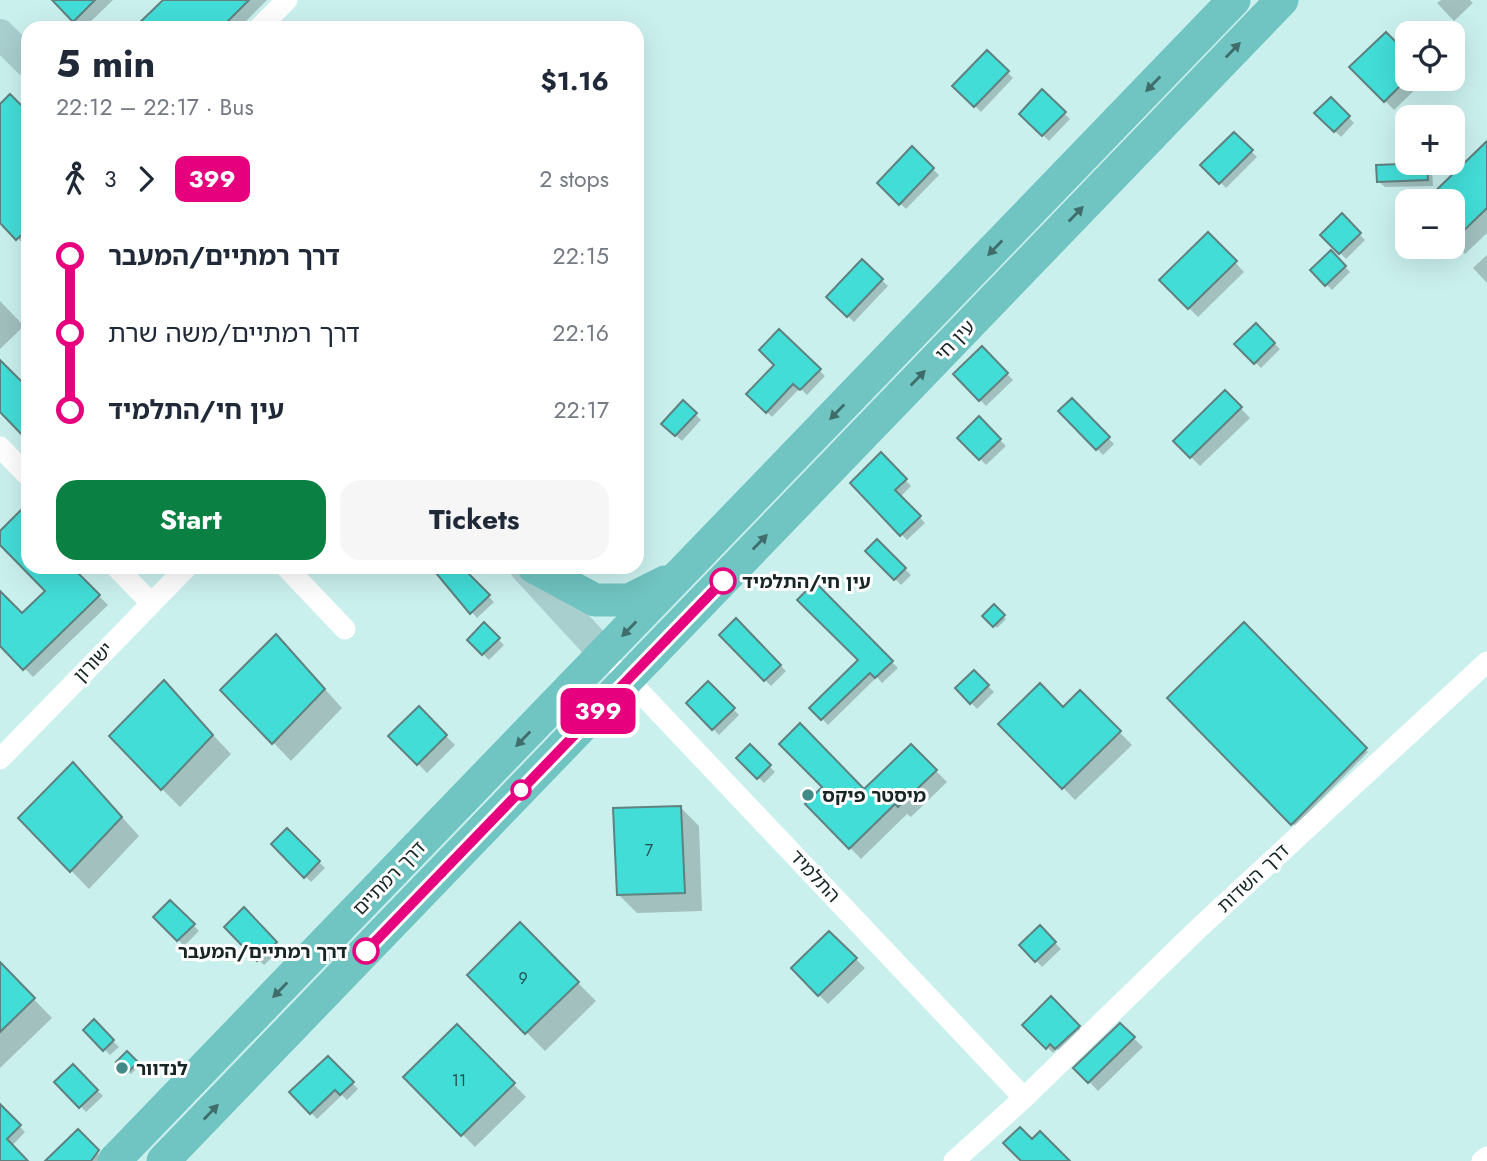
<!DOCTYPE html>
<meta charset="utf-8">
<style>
:root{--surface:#fff;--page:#f6f6f7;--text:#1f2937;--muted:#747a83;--accent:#0b8043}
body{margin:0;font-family:Jost,"Noto Sans Hebrew",sans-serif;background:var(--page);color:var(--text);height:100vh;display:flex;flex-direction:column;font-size:26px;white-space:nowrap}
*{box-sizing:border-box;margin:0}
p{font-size:23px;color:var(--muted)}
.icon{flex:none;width:38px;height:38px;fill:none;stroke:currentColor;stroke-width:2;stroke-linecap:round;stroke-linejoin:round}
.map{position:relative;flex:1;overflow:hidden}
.details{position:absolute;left:21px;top:21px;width:623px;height:553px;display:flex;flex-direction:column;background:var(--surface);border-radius:21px;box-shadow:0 7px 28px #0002}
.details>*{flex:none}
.badge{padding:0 14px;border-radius:10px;font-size:24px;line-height:46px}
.buttons{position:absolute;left:1395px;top:21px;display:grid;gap:14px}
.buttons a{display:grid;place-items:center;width:70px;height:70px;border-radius:14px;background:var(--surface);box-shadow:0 7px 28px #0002;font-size:35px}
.map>.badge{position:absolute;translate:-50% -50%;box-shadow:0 0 0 4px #fff}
.legs{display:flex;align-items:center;gap:10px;height:77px;padding:0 35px;font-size:23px}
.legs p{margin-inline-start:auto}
.overview{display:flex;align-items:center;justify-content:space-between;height:119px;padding:0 35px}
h1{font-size:38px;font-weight:700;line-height:52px}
.button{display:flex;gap:14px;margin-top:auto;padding:14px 35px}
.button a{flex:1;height:80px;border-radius:21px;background:var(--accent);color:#fff;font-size:28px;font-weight:700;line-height:80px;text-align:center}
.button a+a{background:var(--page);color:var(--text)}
ul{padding:0 35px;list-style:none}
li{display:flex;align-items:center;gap:24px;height:77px;font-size:26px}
li i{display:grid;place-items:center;width:10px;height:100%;margin:0 9px;background:currentColor}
li i::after{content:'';width:18px;height:18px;margin:-9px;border:5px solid;border-radius:50%;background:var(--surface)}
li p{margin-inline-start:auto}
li:first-child i{background:linear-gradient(#0000 50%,currentColor 0)}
li:last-child i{background:linear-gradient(currentColor 50%,#0000 0)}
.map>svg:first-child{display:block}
.shadow{fill:#0003}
.building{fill:#43ddd8;stroke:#5e8280;stroke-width:2}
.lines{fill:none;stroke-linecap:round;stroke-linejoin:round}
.street{stroke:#fff;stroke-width:21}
.secondary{stroke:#a9cece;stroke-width:30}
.primary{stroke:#70c4c1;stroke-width:33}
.oneway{fill:#3f6d6b}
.line-1-casing{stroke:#fff;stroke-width:16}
.line-1{stroke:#e6007e;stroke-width:10}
.stop-1-dot{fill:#fff;stroke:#e6007e;stroke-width:3.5}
.poi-dot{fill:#428a87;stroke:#fff;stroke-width:2.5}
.labels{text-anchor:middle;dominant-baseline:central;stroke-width:6;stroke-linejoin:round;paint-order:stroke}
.number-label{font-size:16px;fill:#225352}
.street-label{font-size:19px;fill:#172525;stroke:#fff}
.stop-label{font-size:19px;font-weight:bold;fill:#172525;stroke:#fff;text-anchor:start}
.poi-label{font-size:19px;font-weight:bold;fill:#172525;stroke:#fff;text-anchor:start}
</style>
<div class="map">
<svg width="1487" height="1161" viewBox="0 0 1487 1161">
<rect width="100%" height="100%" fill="#caf0ee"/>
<path class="shadow" d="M54,0H113L84,28Z
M166,0H267L239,28H137Z
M1441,0H1470L1473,3L1454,21L1437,3Z
M987,52L1013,78L981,112L955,86Z
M1407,56V79H1426L1394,110L1352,67Z
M1042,92L1070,119L1049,141L1021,114Z
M1331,99L1354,123L1341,137L1317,113Z
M0,106L28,114L26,247L0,220Z
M1234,134L1257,157L1226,188L1203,165Z
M1487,143V233L1465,254L1453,242L1452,201H1428Z
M912,149L939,175L906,209L879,183Z
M1426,165L1432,171L1433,186L1385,187L1379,182Z
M1342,216L1365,240L1346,259L1322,235Z
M1208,234L1244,272L1198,317L1161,280Z
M1331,252L1350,272L1332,290L1312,270Z
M1487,255V283L1473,268Z
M862,261L888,286L854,322L828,297Z
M0,301L24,326L0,349Z
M1256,325L1280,349L1261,368L1237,344Z
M779,331L825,376L807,395L800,388L772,417L749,394L777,365Z
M982,348L1013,380L986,406L955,374Z
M1225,392L1250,418L1200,466L1175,441Z
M1072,400L1114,444L1103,455L1060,411Z
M683,402L701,420L682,441L663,424Z
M979,419L1006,446L986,465L960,438Z
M881,455L911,486L900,497L925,523L907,540L852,483Z
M28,518V567H70L108,605L33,677L0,643V599L22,616L47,591L0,542V533Z
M877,541L911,575L901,585L868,551Z
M433,567H459L494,602L477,618Z
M815,585L898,668L882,683L877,677L828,725L812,708L860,661Z
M994,607L1006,619L997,628L985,616Z
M736,621L786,671L771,686L721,635Z
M484,625L504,645L489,660L469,640Z
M1244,625L1368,752L1295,826L1170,698Z
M294,655L342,708L291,761L223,690Z
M974,672L994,692L977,709L957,688Z
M164,683L231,754L180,807L162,789Z
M708,684L739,715L719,735L688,704Z
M1080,692L1132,745L1075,800L1001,724L1063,709Z
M419,709L455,745L427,773L391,736Z
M750,746L775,772L764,783L739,758Z
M911,746L947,782L911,817L907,814L861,859L808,804L865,792Z
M91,783L139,836L89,889L20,818Z
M680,807L699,826L702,911L637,913L618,894Z
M287,830L325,868L311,882L273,844Z
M170,902L199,931L184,946L156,917Z
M244,910L282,948L264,965L226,927Z
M520,925L596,1001L545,1051L470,975Z
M1040,928L1061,949L1042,967L1022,945Z
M829,933L865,968L828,1004L793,969Z
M0,964L52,1018L0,1068Z
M1051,999L1084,1032L1062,1054L1057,1049L1053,1053L1025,1025Z
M94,1022L119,1047L110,1055L86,1030Z
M1120,1025L1143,1047L1098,1091L1076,1068Z
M457,1026L526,1097L475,1147L406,1077Z
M127,1053L139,1066L131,1074L118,1062Z
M328,1058L358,1089L347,1100L342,1095L317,1119L291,1092Z
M73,1066L103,1096L86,1112L57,1082Z
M0,1107L25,1132L7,1151L0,1144Z
M78,1132L104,1161H48Z"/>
<path class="building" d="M52,0H95L73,22Z
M163,0H249L221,28H134Z
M1386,32L1407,53V79L1384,102L1349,67Z
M987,50L1009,71L974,107L952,86Z
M1042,89L1066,112L1042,136L1019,114Z
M10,94L28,112V229L16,240L0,223V104Z
M1331,97L1350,116L1334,132L1314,113Z
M1234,132L1253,150L1219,184L1200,165Z
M1487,141V208L1452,242V201H1425Z
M912,146L934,168L899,205L877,183Z
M1427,163L1428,180L1377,182L1376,165Z
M1342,213L1361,233L1339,254L1320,235Z
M1208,232L1237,261L1188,309L1159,280Z
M1331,250L1346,266L1325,286L1310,270Z
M862,259L883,279L847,317L826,297Z
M1256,323L1275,343L1254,364L1234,344Z
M779,329L821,369L800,390L793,384L766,413L746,394L774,365L759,350Z
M982,346L1008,373L979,401L953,374Z
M0,360L28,388V441L0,412Z
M1225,390L1242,407L1190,458L1173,441Z
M1072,398L1110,437L1096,450L1058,411Z
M683,400L697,413L675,436L661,424Z
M979,416L1001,439L979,460L957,438Z
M881,452L907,479L895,490L921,516L900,536L850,483Z
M28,503V567H72L100,595L23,670L0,646V591L22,613L45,591L0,545V531Z
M877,539L906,568L894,580L865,551Z
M431,567H462L490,595L470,614Z
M815,582L893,661L875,678L870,673L821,720L809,708L858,660L797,600Z
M994,604L1005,615L993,627L982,616Z
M736,618L781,665L764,681L719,635Z
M484,622L500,638L482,655L467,640Z
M1244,622L1367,748L1291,825L1167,698Z
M276,634L325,689L272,744L220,690Z
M974,670L989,685L970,704L955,688Z
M164,680L213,735L161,790L109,736Z
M708,681L735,708L712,730L686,703Z
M1040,683L1063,707L1080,690L1121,731L1062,789L998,724Z
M419,706L447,735L417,765L388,736Z
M800,723L864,789L911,744L937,770L898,807L895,804L849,849L805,804L822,787L779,744Z
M750,744L771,765L757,779L736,758Z
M73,762L122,817L70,872L18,818Z
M681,806L685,893L617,895L613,808Z
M287,828L320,861L304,878L271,844Z
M170,900L195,924L177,941L153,917Z
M244,907L277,942L257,961L224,927Z
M520,922L579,982L525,1034L467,975Z
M1040,925L1056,942L1035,962L1019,945Z
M829,931L857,958L818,996L791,968Z
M0,962L35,998L0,1032Z
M1051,996L1080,1026L1055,1049L1050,1044L1046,1049L1022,1025Z
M94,1019L114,1040L103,1051L83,1030Z
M1120,1023L1135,1037L1088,1083L1073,1068Z
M457,1024L515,1083L461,1136L403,1077Z
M127,1051L138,1062L127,1073L116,1062Z
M328,1056L354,1082L340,1095L335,1090L310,1114L289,1092Z
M73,1064L98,1090L79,1108L54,1082Z
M0,1104L21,1125L7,1139L28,1161H0Z
M1020,1127L1032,1139L1040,1131L1070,1161H1021L1003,1143Z
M78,1129L99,1150L91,1161H45Z"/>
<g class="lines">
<path class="street" d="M259,28L287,0
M0,447L28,476
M116,567L151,603
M286,567L345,629
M620,671L1024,1098
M0,759L187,567
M954,1161L1024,1098L1200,927L1487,662
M1482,1161L1487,1157"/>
<path class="secondary" d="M0,34L28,62
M524,567L604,654"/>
<path class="primary" d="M534,567L595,600H629L665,582
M114,1161L1234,0
M163,1161L1282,0"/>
</g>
<defs><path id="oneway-solid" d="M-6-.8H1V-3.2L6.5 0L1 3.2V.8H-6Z" transform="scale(1.75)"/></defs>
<g class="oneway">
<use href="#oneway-solid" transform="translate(1233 50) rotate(-46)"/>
<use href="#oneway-solid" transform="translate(1153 84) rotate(134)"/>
<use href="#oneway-solid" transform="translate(1076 214) rotate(-46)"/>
<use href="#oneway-solid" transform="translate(995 248) rotate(134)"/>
<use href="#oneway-solid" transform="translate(918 378) rotate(-46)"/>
<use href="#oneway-solid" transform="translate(837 412) rotate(134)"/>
<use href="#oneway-solid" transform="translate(760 542) rotate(-46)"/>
<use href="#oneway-solid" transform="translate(629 629) rotate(134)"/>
<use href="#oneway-solid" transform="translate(523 739) rotate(134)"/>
<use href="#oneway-solid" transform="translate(280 990) rotate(134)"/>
<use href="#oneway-solid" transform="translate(211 1112) rotate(-46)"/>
</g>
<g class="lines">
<g class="line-1-casing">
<path id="line-1" d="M366,951L723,581"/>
</g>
<use href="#line-1" class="line-1"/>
</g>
<g class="stop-1-dot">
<circle cx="723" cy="581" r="12"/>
<circle cx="521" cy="790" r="9"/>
<circle cx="366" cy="951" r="12"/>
</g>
<g class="poi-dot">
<circle cx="808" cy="795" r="7"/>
<circle cx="122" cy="1068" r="7"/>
</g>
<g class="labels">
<g class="number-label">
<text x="649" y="850">7</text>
<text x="523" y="978">9</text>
<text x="459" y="1080">11</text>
</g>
<g class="street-label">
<text transform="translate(955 340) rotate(-46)">עין חי</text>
<text transform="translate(93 662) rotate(-46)">ישורון</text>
<text transform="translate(815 876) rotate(47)">התלמיד</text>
<text transform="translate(389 878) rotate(-46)">דרך רמתיים</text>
<text transform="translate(1253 878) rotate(-43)">דרך השדות</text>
</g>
<g class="stop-label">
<text x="742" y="581">עין חי/התלמיד</text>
<text x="347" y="951" text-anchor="end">דרך רמתיים/המעבר</text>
</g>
<g class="poi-label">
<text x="822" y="795">מיסטר פיקס</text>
<text x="136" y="1068">לנדוור</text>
</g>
</g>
</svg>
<div class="buttons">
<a><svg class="icon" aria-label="locate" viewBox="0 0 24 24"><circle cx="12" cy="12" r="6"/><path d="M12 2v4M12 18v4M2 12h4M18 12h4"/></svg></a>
<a>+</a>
<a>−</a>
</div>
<b class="badge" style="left:598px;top:711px;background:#e6007e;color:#fff">399</b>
<section class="details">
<div class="overview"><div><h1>5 min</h1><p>22:12 – 22:17 · Bus</p></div><b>$1.16</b></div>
<div class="legs"><svg class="icon" aria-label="walk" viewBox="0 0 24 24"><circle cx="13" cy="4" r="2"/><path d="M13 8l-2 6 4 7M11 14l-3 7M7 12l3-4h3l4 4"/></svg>3<svg class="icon" aria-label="forward" viewBox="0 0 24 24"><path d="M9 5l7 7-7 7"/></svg><b class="badge" style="background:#e6007e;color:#fff">399</b><p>2 stops</p></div>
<ul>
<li><i style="color:#e6007e"></i><b>דרך רמתיים/המעבר</b><p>22:15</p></li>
<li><i style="color:#e6007e"></i><span>דרך רמתיים/משה שרת</span><p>22:16</p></li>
<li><i style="color:#e6007e"></i><b>עין חי/התלמיד</b><p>22:17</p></li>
</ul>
<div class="button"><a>Start</a><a>Tickets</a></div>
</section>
</div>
